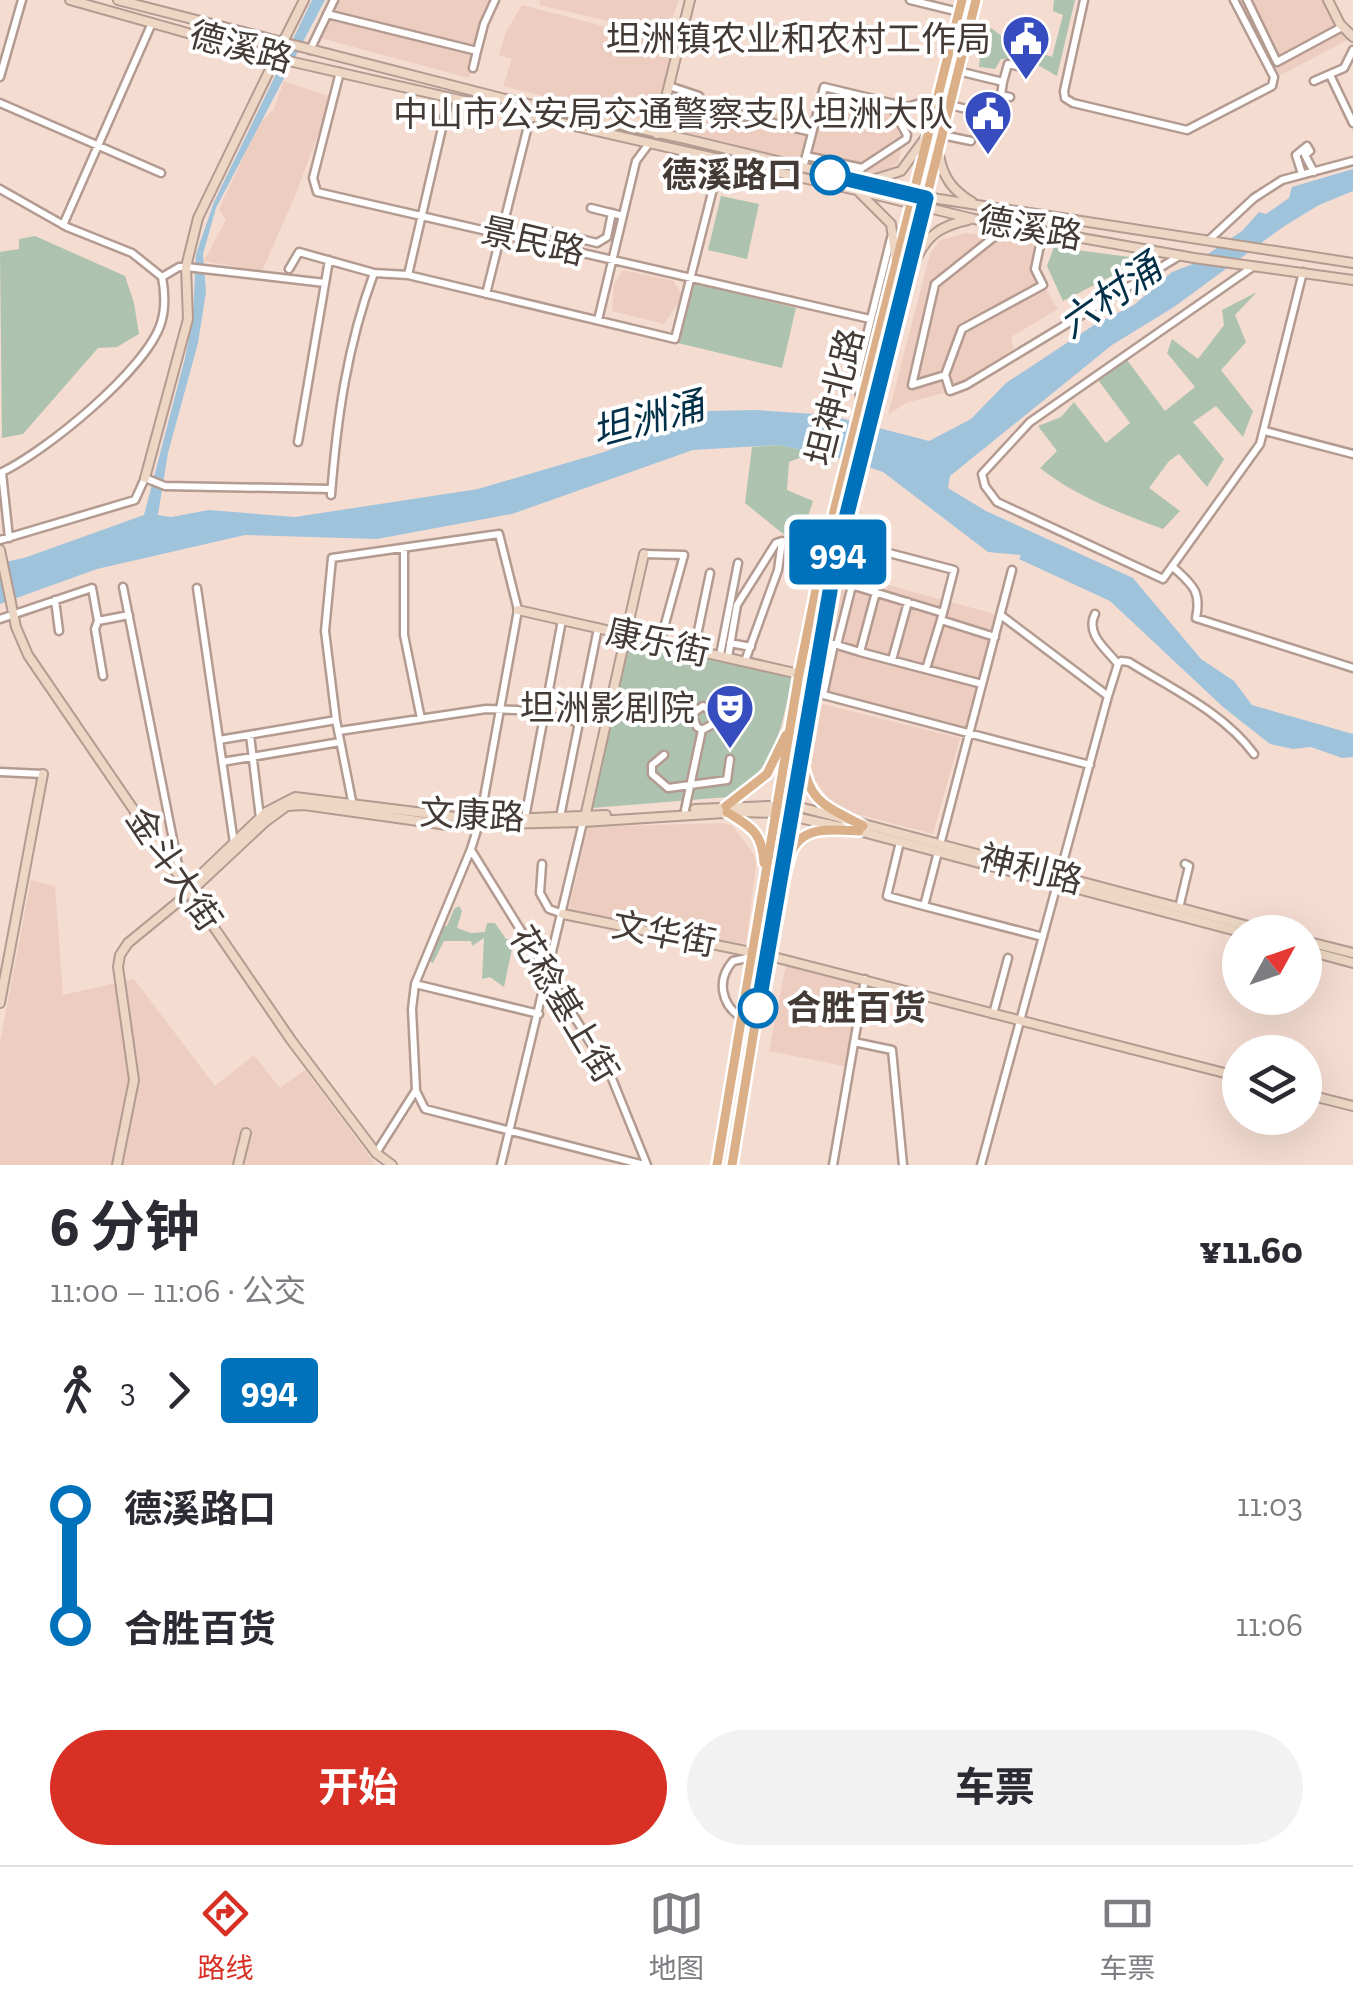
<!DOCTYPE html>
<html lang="zh">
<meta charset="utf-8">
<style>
:root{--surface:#fff;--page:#f2f2f3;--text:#2b2b33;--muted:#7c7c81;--line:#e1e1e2;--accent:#d93025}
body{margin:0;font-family:"Zilla Slab","Noto Sans SC",serif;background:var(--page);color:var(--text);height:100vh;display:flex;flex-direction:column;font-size:38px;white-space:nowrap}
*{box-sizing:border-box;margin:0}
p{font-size:32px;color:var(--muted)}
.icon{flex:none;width:55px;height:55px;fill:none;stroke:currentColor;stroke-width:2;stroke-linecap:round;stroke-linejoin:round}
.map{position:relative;height:1165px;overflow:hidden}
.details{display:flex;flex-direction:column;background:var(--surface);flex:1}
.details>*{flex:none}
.badge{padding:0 20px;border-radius:8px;font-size:35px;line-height:65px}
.needle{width:65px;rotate:50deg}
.buttons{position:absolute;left:1222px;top:915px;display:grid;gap:20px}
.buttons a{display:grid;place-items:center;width:100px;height:100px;border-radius:50%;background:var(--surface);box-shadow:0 10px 40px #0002;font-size:50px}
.map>.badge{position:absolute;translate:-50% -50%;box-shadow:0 0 0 5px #fff}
.legs{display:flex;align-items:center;gap:15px;height:110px;padding:0 50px;font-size:32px}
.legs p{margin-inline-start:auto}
.overview{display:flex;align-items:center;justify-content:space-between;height:170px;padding:0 50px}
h1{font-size:55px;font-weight:700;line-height:75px}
.cta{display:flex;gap:20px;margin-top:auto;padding:20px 50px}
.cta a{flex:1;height:115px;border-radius:60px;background:var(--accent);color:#fff;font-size:40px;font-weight:700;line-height:115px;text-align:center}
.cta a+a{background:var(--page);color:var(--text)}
ul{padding:0 50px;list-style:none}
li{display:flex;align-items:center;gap:35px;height:120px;font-size:38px}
li i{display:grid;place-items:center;width:15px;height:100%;margin:0 12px;background:currentColor}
li i::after{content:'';width:25px;height:25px;margin:-12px;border:8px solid;border-radius:50%;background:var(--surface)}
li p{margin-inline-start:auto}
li:first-child i{background:linear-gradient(#0000 50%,currentColor 0)}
li:last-child i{background:linear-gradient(currentColor 50%,#0000 0)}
.tabs{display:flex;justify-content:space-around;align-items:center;height:140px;border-top:2px solid var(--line);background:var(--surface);font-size:28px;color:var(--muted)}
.tabs a{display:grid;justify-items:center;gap:5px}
.tabs .active{color:var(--accent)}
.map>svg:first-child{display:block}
.built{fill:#edcdbf}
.green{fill:#adc3b0}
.water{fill:#a0c3dc}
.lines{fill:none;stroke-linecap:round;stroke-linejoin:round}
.street-casing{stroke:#b39b91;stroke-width:11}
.secondary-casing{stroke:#b39b91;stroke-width:12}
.primary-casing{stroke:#fff;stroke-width:14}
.street{stroke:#fff;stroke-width:6}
.secondary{stroke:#edd7c4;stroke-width:8}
.primary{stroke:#dbb088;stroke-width:9}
.line-1-casing{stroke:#fff;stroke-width:22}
.line-1{stroke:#0072bc;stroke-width:15}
.stop-1-dot{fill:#fff;stroke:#0072bc;stroke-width:5}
.labels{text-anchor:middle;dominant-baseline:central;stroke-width:8;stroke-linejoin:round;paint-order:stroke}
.poi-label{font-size:35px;fill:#443a36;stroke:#fff;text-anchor:end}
.street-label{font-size:35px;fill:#443a36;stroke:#fff}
.stop-label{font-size:35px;font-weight:bold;fill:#443a36;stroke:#fff;text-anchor:end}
.water-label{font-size:38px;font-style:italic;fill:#023049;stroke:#fff}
</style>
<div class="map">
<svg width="1353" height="1165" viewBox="0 0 1353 1165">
<rect width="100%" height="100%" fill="#f5dcd1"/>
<path class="built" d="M334,0H495L469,78L316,37Z
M540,0H679L672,19L648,30L539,5Z
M1240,0H1328L1353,37L1279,76Z
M522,5L679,46L665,104L636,119L503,86L512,59L499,55L506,32Z
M284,81L332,97L295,196L262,271L204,261L226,220L219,209L259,124L274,109Z
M818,87L910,111L898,163L869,179L675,130L685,91L809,122Z
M966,233L1039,243L1035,272L1058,309L1011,337L1015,355L950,391L906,403L888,415L930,254L940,240Z
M623,270L673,281L683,296L664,324L612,311L614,284Z
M833,570L1002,616L969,734L811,692Z
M822,704L960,738L933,834L849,812L828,798L816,781L810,763Z
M721,823L732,825L754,855L756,865L746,944L568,913L588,827Z
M31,880L55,886L63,995L134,979L215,1086L254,1055L280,1088L305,1070L376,1165H0V1042Z
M787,960L865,979L849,1067L769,1051Z"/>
<path class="green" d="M1054,0H1075L1057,76C1033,62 1030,60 1001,59L995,69L979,67L982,38L991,28L1028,55L1041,53L1052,57L1063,15L1053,11Z
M721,196L759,204L747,259L708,250Z
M35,236L125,276L134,303L139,334L117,347L98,348L23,434L2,438L0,252L19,249V239Z
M1054,247L1145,259L1063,301L1047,266Z
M693,283L796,308L782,368L678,343Z
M1257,292L1235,315L1246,342L1221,370L1253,411L1243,437L1216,406L1193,422L1224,459L1207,487L1179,454L1169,461L1149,488L1180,511L1163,529C1122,514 1075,496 1040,468L1057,451L1038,426L1061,417L1074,402L1106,443L1130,423L1098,380L1127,360L1165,411L1195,387L1167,353L1172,339L1198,359L1224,325L1222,310Z
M779,445L825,455L823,464L799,458L789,462L787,490L813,501L803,532L789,529L787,537L745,503L752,447Z
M629,642L792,677C781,730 777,767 728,797L592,808Z
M459,906L462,911L457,928L471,933L485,932L487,923H495L506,939H514L504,987L490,977L482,979L484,938L472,946L471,941H444L433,963L429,961L442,926H447L454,909Z"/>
<path class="water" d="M312,0H325L216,208L203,254L206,292L198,343L168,453L158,515L171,517L209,510L295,517L478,489L604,452L709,411L755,410L829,415L929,441L971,419L1006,383L1097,323L1134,305L1172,272L1193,264L1242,231L1259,212L1266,214L1289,198L1292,187L1353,169V191L1319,205L1283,227L1174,307L1112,345L950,476L948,488L986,511L1133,578L1201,659L1234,681L1252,705L1353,734V757L1342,758L1311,747L1293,749L1270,744L1223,707L1110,601L1019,559L1021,555L988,552L883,472L848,460L779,445L693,450L512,514L377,539L245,535L97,569L0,604V563L24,558L144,515L185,358L193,317L196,254L214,202Z"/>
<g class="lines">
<g class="street-casing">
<path id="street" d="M910,0L959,12
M1084,0L1064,91L1065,98L1073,103L1187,130L1272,86L1274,77L1234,0
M1247,0L1277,62L1342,27
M327,14L477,51L473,68
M310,50L334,0
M477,51L484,24L495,0
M958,71L1003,82L1008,64L1017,66
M340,72L313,178L317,192L870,319
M1330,75L1353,123
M0,77L22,0
M1314,81L1344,68L1353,50
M1003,82L1001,95L1010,97
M669,86L699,96L705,107L812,132
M0,103L161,173
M950,105L995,116
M942,135L971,141
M806,156L862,168L906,139L907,135L894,111V104
M803,168L824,87L907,107L937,98
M1302,174L1296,155L1307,146L1310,151L1305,155L1314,172
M0,189L67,227L132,253L162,277C165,293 166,307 161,323C147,369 44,453 0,473
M591,208L623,216
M63,225L152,23
M1009,225L935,284L912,385L945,375L950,391L966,385L1181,255
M529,226L597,243L607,237L612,213
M1210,239L1254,198L1282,180L1353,161
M1254,266L1030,422L982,474L985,486L997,502L1163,579L1260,444L1303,272
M289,269L299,252L374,273
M408,275L449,98
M162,277L179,267H186L325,283
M486,294L530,118
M598,320L636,161L648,145
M945,375L962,329L1043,285L1035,269L1043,231
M860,397L857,375L891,238
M1265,431L1353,454
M298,442L329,260
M2,473L9,538
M331,495C337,418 347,346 374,273L408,275L675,339L720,161
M0,540L135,500L145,478L165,486L331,489
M404,549V635L421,719
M644,554L684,555L660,642
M1172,566C1191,584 1202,590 1196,618L1353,668
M851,585L943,613L926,669
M123,587L180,875
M197,588L234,843
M55,600L59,631
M1095,614C1085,634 1106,649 1118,664L1108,696
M0,619L92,588L98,621
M941,620L995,637
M730,643L751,647
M837,645L862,546L954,570L943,613
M694,650L710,573
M860,652L982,684
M720,655L738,563
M728,657L737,605L776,543L782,541
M892,660L908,602
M745,661L778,570L782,541
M1118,664L1121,661L1129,662C1172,689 1223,712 1254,754
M103,676L95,629L98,621L129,615
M812,692L1090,765
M823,695L834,644L860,652L876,592
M610,697L692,714
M339,731L486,709L517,710L579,722
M250,735L260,818
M219,740L336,720
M664,755L652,765V774L668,788L727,780L730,759
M222,762L340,742
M0,772L43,774
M353,806L336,720L325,631L332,558L499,534L518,610L480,820L471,849L415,984L412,1009L416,1090L376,1153
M685,810L702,730L697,727L692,714L703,706L715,714V723L702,730
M560,817L598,628
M525,818L562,620
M900,842L887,896L924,906L938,852
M940,845L1012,570
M471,850L611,1076L647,1165
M542,864L540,893L549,909L563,914
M924,906L1043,937
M1179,908L1189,866L1185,864
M415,984L539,1014
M993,1014L1008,958
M742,1018C721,1005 716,980 733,961L752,957
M854,1042L892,1050L903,1165
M416,1091L425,1109L644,1165
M501,1165L584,818
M833,1165L865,979
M981,1165L1108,696L1002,616"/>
</g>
<g class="secondary-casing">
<path id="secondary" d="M70,0L280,59L856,190L974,219L1194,258L1353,280
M118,0L501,98L686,139L926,197L1353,263
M1328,0L1340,24L1353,37
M283,42L304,0
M657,134L690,0
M939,155C943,177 952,190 972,202
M869,181L901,171L926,137
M860,193L891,224L896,261
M913,265C926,237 938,226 968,220
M145,478L188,319L186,267L198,218L276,57
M0,550L16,627L28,655L291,1040L376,1153L392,1165
M518,610L799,674
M695,809L792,805L1271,932
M585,817L644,554
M855,830L1240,932
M187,888L266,812L295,797L480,820L606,815
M563,914L766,955L1240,1077
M1305,941L1353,953
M1305,950L1353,963
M0,1003L43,774
M1305,1094L1353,1106
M117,1165L134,1080L118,967L120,955L128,943L189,893L265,822L287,806L304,805L447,825L583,822L740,812L776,813L841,827
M238,1165L246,1133"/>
</g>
<g class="primary-casing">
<path id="primary" d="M802,759C809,804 827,806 863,826
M726,806L767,774L786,735
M727,812C752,828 762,832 764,863
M781,886C785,876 787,866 790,856C800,824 832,830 859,831
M717,1165L799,674L823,555L962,0
M732,1165L789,816L835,562L976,0"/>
</g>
<use href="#street" class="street"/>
<use href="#secondary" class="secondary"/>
<use href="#primary" class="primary"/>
</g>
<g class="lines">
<g class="line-1-casing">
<path id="line-1" d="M758,1008L835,562L926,198L830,175"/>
</g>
<use href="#line-1" class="line-1"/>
</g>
<defs>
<g id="civic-pin" transform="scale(2.5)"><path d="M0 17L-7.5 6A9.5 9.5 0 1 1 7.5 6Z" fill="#374dbf" stroke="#fff"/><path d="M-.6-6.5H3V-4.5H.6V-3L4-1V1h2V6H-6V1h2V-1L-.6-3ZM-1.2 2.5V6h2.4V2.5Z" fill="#fff"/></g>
<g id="theatre-pin" transform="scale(2.5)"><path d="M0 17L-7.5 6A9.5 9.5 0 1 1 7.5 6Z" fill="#374dbf" stroke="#fff"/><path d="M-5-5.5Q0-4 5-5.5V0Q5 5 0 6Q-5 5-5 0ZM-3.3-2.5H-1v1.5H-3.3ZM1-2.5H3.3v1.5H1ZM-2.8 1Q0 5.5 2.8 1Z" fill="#fff"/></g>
</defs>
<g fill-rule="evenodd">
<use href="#civic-pin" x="1026" y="39"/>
<use href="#civic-pin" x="988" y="114"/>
<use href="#theatre-pin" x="730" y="708"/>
</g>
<g class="stop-1-dot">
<circle cx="830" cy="175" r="18"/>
<circle cx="758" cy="1008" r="18"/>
</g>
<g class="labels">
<g class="poi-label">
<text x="991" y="39">坦洲镇农业和农村工作局</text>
<text x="953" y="114">中山市公安局交通警察支队坦洲大队</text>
<text x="695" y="708">坦洲影剧院</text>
</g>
<g class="street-label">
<text transform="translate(241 47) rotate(15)">德溪路</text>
<text transform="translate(1030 228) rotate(10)">德溪路</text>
<text transform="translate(533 241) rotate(13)">景民路</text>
<text transform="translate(835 397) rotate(-76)">坦神北路</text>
<text transform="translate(658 642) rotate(13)">康乐街</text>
<text transform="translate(472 815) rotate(3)">文康路</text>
<text transform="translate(174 869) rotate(56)">金斗大街</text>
<text transform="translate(1031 869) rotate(14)">神利路</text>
<text transform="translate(664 934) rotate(11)">文华街</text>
<text transform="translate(564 1004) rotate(59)">花稔基上街</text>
</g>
<g class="stop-label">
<text x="802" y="175">德溪路口</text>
<text x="786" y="1008" text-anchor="start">合胜百货</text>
</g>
<g class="water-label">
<text transform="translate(1110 296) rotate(-35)">六村涌</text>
<text transform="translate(648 419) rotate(-15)">坦洲涌</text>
</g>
</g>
</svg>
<div class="buttons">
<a><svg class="needle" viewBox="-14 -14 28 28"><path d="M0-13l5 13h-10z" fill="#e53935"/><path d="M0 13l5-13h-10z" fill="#7c7c81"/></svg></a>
<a><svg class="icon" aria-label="layers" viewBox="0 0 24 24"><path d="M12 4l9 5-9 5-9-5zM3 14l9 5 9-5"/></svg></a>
</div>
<b class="badge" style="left:838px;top:552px;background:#0072bc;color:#fff">994</b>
</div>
<section class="details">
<div class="overview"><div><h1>6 分钟</h1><p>11:00 – 11:06 · 公交</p></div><b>¥11.60</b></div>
<div class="legs"><svg class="icon" aria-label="walk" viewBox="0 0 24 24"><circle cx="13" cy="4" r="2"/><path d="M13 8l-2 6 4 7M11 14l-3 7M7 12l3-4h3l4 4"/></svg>3<svg class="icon" aria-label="forward" viewBox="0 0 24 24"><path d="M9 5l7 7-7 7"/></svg><b class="badge" style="background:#0072bc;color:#fff">994</b></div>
<ul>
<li><i style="color:#0072bc"></i><b>德溪路口</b><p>11:03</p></li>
<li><i style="color:#0072bc"></i><b>合胜百货</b><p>11:06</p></li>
</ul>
<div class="cta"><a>开始</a><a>车票</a></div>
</section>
<nav class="tabs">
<a class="active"><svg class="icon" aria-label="directions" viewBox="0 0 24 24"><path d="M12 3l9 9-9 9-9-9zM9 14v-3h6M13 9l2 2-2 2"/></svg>路线</a>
<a><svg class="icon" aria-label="map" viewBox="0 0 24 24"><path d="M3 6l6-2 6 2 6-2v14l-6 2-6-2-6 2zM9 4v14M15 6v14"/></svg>地图</a>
<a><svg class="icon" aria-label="tickets" viewBox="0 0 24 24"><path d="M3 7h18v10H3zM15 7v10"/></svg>车票</a>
</nav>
